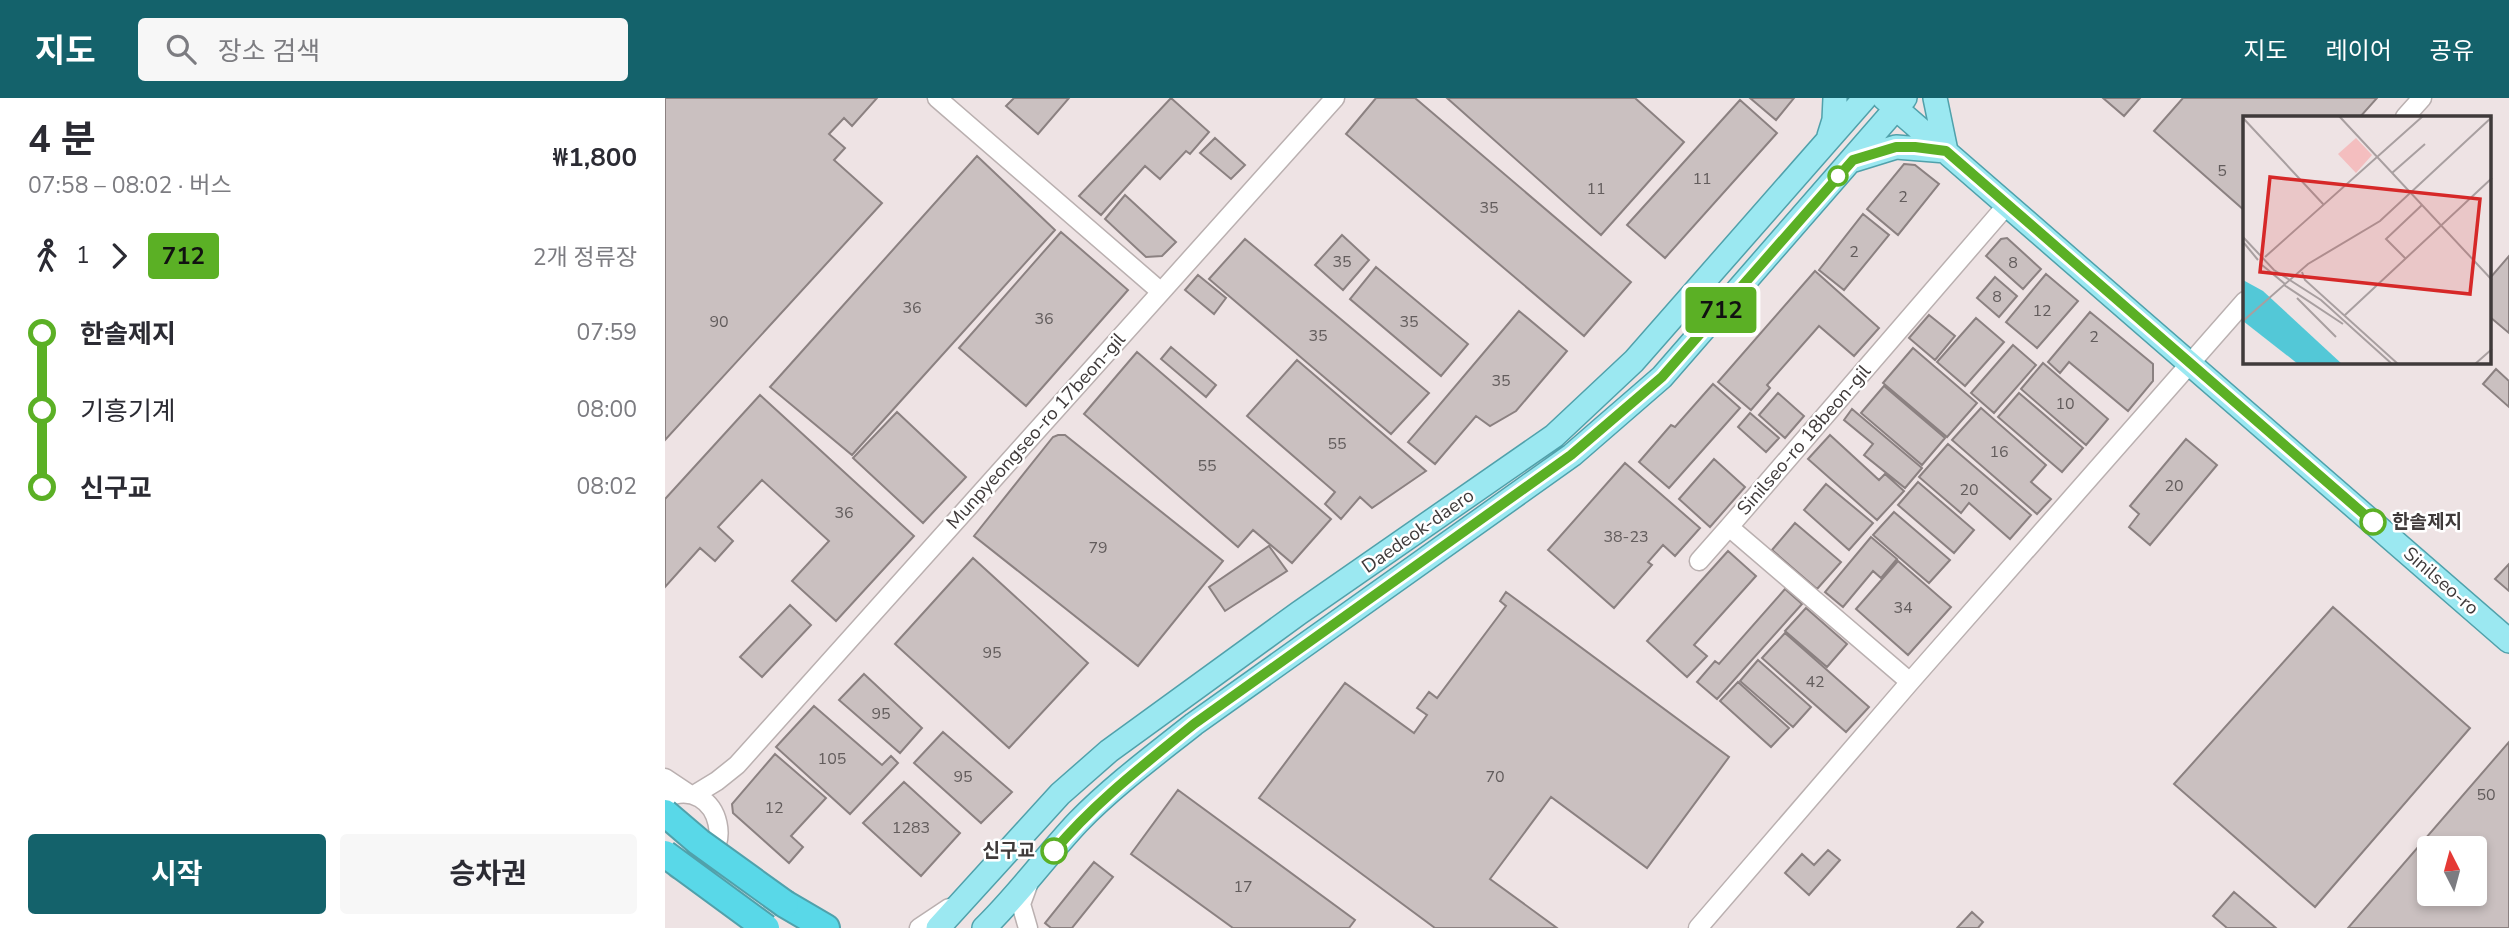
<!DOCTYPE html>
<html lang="ko">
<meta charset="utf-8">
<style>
:root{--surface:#fff;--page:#f7f7f7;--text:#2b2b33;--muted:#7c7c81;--accent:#14626b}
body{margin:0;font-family:"Nunito Sans","Noto Sans KR",sans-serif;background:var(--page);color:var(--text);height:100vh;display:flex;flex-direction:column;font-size:26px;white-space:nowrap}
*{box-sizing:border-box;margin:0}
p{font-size:23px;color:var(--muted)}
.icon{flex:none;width:38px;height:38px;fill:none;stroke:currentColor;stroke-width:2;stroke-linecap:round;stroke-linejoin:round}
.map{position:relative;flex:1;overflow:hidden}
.panel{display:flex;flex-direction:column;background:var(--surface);width:665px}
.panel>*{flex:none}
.badge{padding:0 14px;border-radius:5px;font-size:24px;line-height:46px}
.needle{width:46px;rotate:354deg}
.controls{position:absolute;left:1752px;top:738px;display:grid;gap:14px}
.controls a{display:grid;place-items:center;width:70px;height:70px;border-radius:7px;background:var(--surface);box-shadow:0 4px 10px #0003;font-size:35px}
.map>.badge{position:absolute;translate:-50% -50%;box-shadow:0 0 0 4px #fff}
.legs{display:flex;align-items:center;gap:10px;height:77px;padding:0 28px;font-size:23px}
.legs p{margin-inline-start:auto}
.overview{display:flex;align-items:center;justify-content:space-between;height:119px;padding:0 28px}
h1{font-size:38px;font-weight:700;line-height:52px}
.action{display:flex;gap:14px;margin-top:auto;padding:14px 28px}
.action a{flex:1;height:80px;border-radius:7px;background:var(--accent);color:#fff;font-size:28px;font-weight:700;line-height:80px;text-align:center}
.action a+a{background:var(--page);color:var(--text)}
ul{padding:0 28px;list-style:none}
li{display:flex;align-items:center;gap:24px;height:77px;font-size:26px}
li i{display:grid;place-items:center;width:10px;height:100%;margin:0 9px;background:currentColor}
li i::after{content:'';width:18px;height:18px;margin:-9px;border:5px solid;border-radius:50%;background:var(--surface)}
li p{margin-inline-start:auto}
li:first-child i{background:linear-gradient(#0000 50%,currentColor 0)}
li:last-child i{background:linear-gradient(currentColor 50%,#0000 0)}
header{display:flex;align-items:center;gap:42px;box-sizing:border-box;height:98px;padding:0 35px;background:var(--accent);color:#fff}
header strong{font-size:33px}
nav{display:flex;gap:38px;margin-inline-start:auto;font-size:24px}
.search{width:490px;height:63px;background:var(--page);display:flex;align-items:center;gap:18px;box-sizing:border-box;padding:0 24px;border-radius:7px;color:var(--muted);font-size:26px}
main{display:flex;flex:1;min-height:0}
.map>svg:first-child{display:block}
.building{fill:#cac0c0;stroke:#8b8181;stroke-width:2;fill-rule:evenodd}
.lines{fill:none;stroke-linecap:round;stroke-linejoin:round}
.minor-casing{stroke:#bab0b0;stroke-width:21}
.major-casing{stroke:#50a1ab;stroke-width:26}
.highway-casing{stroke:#50a1ab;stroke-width:30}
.minor{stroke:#fff;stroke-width:18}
.major{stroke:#9be8f1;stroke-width:23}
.highway{stroke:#59d8e8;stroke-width:26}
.highway-bridge-casing{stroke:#50a1ab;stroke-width:30;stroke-linecap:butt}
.highway-bridge{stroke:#59d8e8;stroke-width:26}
.line-1-casing{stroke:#fff;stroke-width:16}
.line-1{stroke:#5bb025;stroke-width:10}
.stop-1-dot{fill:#fff;stroke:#5bb025;stroke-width:3.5}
.labels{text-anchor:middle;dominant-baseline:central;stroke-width:5;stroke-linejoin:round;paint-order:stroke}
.number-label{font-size:16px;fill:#625c5c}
.street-label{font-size:19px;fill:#3f3a3a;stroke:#fff}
.stop-label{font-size:19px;font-weight:bold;fill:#3f3a3a;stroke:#fff;text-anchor:start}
.inset-road{fill:none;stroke:#a89fa0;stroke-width:2}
.view{fill:#d62828;fill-opacity:0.15;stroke:#d62828;stroke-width:3.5}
.inset-edge{fill:none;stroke:#3f3a3a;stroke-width:3.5}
</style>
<header>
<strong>지도</strong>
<div class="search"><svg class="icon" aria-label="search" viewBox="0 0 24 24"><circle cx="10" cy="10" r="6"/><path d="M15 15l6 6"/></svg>장소 검색</div>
<nav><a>지도</a><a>레이어</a><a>공유</a></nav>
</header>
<main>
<section class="panel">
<div class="overview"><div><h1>4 분</h1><p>07:58 – 08:02 · 버스</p></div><b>₩1,800</b></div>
<div class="legs"><svg class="icon" aria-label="walk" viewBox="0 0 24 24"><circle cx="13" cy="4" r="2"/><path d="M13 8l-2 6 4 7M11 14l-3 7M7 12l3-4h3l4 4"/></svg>1<svg class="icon" aria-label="forward" viewBox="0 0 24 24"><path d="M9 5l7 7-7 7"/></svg><b class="badge" style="background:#5bb025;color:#111">712</b><p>2개 정류장</p></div>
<ul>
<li><i style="color:#5bb025"></i><b>한솔제지</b><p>07:59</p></li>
<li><i style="color:#5bb025"></i><span>기흥기계</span><p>08:00</p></li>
<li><i style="color:#5bb025"></i><b>신구교</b><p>08:02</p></li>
</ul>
<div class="action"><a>시작</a><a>승차권</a></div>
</section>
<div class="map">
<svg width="1844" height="830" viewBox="0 0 1844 830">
<rect width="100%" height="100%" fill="#eee3e4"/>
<path class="building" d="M0,0H212L187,28L179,20L164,36L180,50L169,62L217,105L0,342Z
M349,0H404L373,36L341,8Z
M506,0L544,34L525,56L521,53L495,81L480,68L436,117L414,98Z
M711,0H750L966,184L919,238L681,36Z
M782,0H970L1019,44L936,137Z
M1085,0H1129L1111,22Z
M1438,0H1475L1459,18Z
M1518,0H1712L1695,19H1580V113L1489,33Z
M1075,2L1112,35L1000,160L962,127Z
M550,40L580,67L566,81L535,55Z
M312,58L390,132L187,357L105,289Z
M1239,66L1250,67L1274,86L1233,137L1202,111Z
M460,97L511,144L497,158L481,159L440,121Z
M1198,116L1224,137L1179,192L1154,172Z
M396,134L463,192L361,308L294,250Z
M677,137L704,162L678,192L650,167Z
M1342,140L1376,171L1358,191L1321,158L1336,141Z
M580,141L764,295L726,336L544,181Z
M1844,158V235L1825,219V180Z
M711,169L803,246L776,278L685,201Z
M1150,173L1214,230L1189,258L1154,228L1102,287L1105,290L1086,312L1053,284Z
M1381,176L1413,203L1372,250L1341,224Z
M533,177L561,200L549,216L520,192Z
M1330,179L1352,198L1334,219L1312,200Z
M854,213L902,253L851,313L825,328L811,318L770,366L743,344Z
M1425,214L1488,266V283L1463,313L1404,264L1395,275L1383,264Z
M1264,217L1290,238L1270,262L1244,240Z
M1311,220L1339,244L1300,288L1272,264Z
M1348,247L1371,267L1329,315L1306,295Z
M506,249L551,287L541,299L496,261Z
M1248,250L1312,305L1282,339L1218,285Z
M472,254L666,421L627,465L588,432L573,449L419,316Z
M632,262L761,373L707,410L695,399L676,421L660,406L670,394L582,318Z
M1378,265L1443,321L1421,347L1356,291Z
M1831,271L1844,283V309L1818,286Z
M1048,286L1075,310L1004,390L974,364L1006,327L1010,329Z
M1219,288L1280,340L1257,367L1196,315Z
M1113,295L1139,318L1120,340L1094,317Z
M1354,295L1418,350L1397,374L1333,319Z
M95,297L249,438L171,523L127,483L164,443L97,382L53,429L68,443L50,463L35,450L0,489V401Z
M1316,310L1381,367L1366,384L1386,401L1372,416L1287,342Z
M1187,311L1257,370L1240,390L1199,357L1208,346L1179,322Z
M232,314L301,379L258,425L188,360Z
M1085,315L1114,340L1101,354L1073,329Z
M393,337H400L558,463L473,568L309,438L388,339Z
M1165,337L1214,382L1220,376L1239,393L1212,422L1143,361Z
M1521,341L1552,367L1485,447L1464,429L1474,416L1465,408Z
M1283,346L1366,417L1345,441L1304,405L1296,415L1254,379Z
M1049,361L1080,389L1045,429L1014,401Z
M960,365L1035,430L1010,458L998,447L983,464L987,467L949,510L883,452Z
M1253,384L1309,432L1289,455L1233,407Z
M1161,386L1208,425L1184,452L1139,412Z
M1229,414L1285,462L1264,485L1208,437Z
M1130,425L1176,464L1152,491L1107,452Z
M1206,439L1232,461L1216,480L1208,473L1178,509L1160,494Z
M604,448L622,473L560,513L544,489Z
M1063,453L1091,478L1029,547L1042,558L1022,579L982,543Z
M308,460L423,565L344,650L230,546Z
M1233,463L1286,509L1243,557L1191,511Z
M1844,466V493L1830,481Z
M1120,491L1137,506L1052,601L1032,584L1050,563L1054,566Z
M841,494L1064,659L982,770L886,699L825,781L892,830H770L594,700L680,585L749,635L762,617L752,610L764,594L772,600L841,508L835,503Z
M125,507L146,527L97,579L75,559Z
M1668,509L1805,630L1650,809L1509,686Z
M1141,510L1182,546L1162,569L1120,533Z
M1120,535L1204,609L1181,634L1097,560Z
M1093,562L1146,609L1128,629L1075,583Z
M199,576L257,630L235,655L174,602Z
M1073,584L1124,630L1106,649L1055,603Z
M149,608L217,667L226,658L233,665L185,716L111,649Z
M278,634L347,694L316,725L249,665Z
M1844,644V830H1683ZM1764,751H1810V796H1764Z
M110,656L161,700L126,738L138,749L124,765L68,715L67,706Z
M239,684L295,735L256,778L198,725Z
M513,692L690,822L684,830H568L466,756Z
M1163,752L1175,762L1144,797L1120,775L1137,756L1149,767Z
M429,764L448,779L407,830H386L380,825Z
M1569,794L1611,830H1562L1548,818Z
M1307,814L1318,824L1313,830H1292Z"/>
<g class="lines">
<g class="minor-casing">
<path id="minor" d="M272,0L495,193
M1740,19L1757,0
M1034,463L1064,429
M1245,584L1064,429L1341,108
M0,680L24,696
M29,697L52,683L72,667L670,0
M0,700C56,674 80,770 12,771
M363,787L356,806L363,830
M254,830L284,810
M1033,830L1245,584L1580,203"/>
</g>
<g class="major-casing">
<path id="major" d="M1219,0L1844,543
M1270,0L1281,53
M1164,38L1169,22L1170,0
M1189,62L1231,49L1281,53
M273,830L395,696L444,653L634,515L889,338L969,263L1200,0
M319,830C353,797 381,758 413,724C448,688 490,657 529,626L907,357L997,279L1240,0"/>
</g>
<g class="highway-casing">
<path id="highway" d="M120,806L161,830"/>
</g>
<use href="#minor" class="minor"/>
<use href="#major" class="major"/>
<use href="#highway" class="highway"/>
<g class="highway-bridge-casing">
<path id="highway-bridge" d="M0,715L34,744L120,806
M0,756L101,830"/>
</g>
<use href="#highway-bridge" class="highway-bridge"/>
</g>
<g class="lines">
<g class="line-1-casing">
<path id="line-1" d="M389,753C430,704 480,666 529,626L906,357L997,279L1188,62L1231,49H1250L1281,53L1708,424"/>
</g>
<use href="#line-1" class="line-1"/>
</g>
<g class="stop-1-dot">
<circle cx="1173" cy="78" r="9"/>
<circle cx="1708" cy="424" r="12"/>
<circle cx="389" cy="753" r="12"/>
</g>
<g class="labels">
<g class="number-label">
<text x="1557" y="73">5</text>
<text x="1037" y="81">11</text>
<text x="931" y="91">11</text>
<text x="1238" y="99">2</text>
<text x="824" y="110">35</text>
<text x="1189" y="154">2</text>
<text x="677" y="164">35</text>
<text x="1348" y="165">8</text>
<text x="1332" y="199">8</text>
<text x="247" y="210">36</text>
<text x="1377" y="213">12</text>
<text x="379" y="221">36</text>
<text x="54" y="224">90</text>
<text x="744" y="224">35</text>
<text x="653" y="238">35</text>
<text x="1429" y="239">2</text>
<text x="836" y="283">35</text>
<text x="1400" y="306">10</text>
<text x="672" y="346">55</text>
<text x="1334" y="354">16</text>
<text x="542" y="368">55</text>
<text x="1509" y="388">20</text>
<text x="1304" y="392">20</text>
<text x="179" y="415">36</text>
<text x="961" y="439">38-23</text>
<text x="433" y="450">79</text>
<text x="1238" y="510">34</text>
<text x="327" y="555">95</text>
<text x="1150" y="584">42</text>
<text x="216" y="616">95</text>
<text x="167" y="661">105</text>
<text x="298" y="679">95</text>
<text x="830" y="679">70</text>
<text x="1821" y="697">50</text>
<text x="109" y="710">12</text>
<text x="246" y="730">1283</text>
<text x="578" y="789">17</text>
</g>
<g class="street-label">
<text transform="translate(371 333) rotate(-48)">Munpyeongseo-ro 17beon-gil</text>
<text transform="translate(1139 342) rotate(-49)">Sinilseo-ro 18beon-gil</text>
<text transform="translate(753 433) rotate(-35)">Daedeok-daero</text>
<text transform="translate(1776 483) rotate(41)">Sinilseo-ro</text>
</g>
<g class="stop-label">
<text x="1727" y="424">한솔제지</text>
<text x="370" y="753" text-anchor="end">신구교</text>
</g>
</g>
<g transform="translate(1578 18)">
<rect width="248" height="248" fill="#eee3e4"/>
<path d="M113,22L129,39L113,57L95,38Z" fill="#f4bebf"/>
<path d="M0,164L20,175L99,248H55L0,205Z" fill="#53c8d7"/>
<path class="inset-road" d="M96,0L249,164M0,2L81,89M149,57L182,28M0,121L31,154L78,184L149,248M1,127L15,144M22,141L180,0M162,142L143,123L179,89M19,149L42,168M59,156L62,164L155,248M41,169L100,208M54,182L93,221M102,199L249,62M0,205L65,148L137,105L249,1M232,248L249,233"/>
<path class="view" d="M27,61L237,83L227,178L17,156Z"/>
<rect width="248" height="248" class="inset-edge"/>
</g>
</svg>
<div class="controls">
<a><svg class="needle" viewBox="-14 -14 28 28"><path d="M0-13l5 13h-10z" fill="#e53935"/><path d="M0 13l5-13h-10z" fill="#7c7c81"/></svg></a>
</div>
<b class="badge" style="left:1056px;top:212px;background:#5bb025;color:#111">712</b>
</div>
</main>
